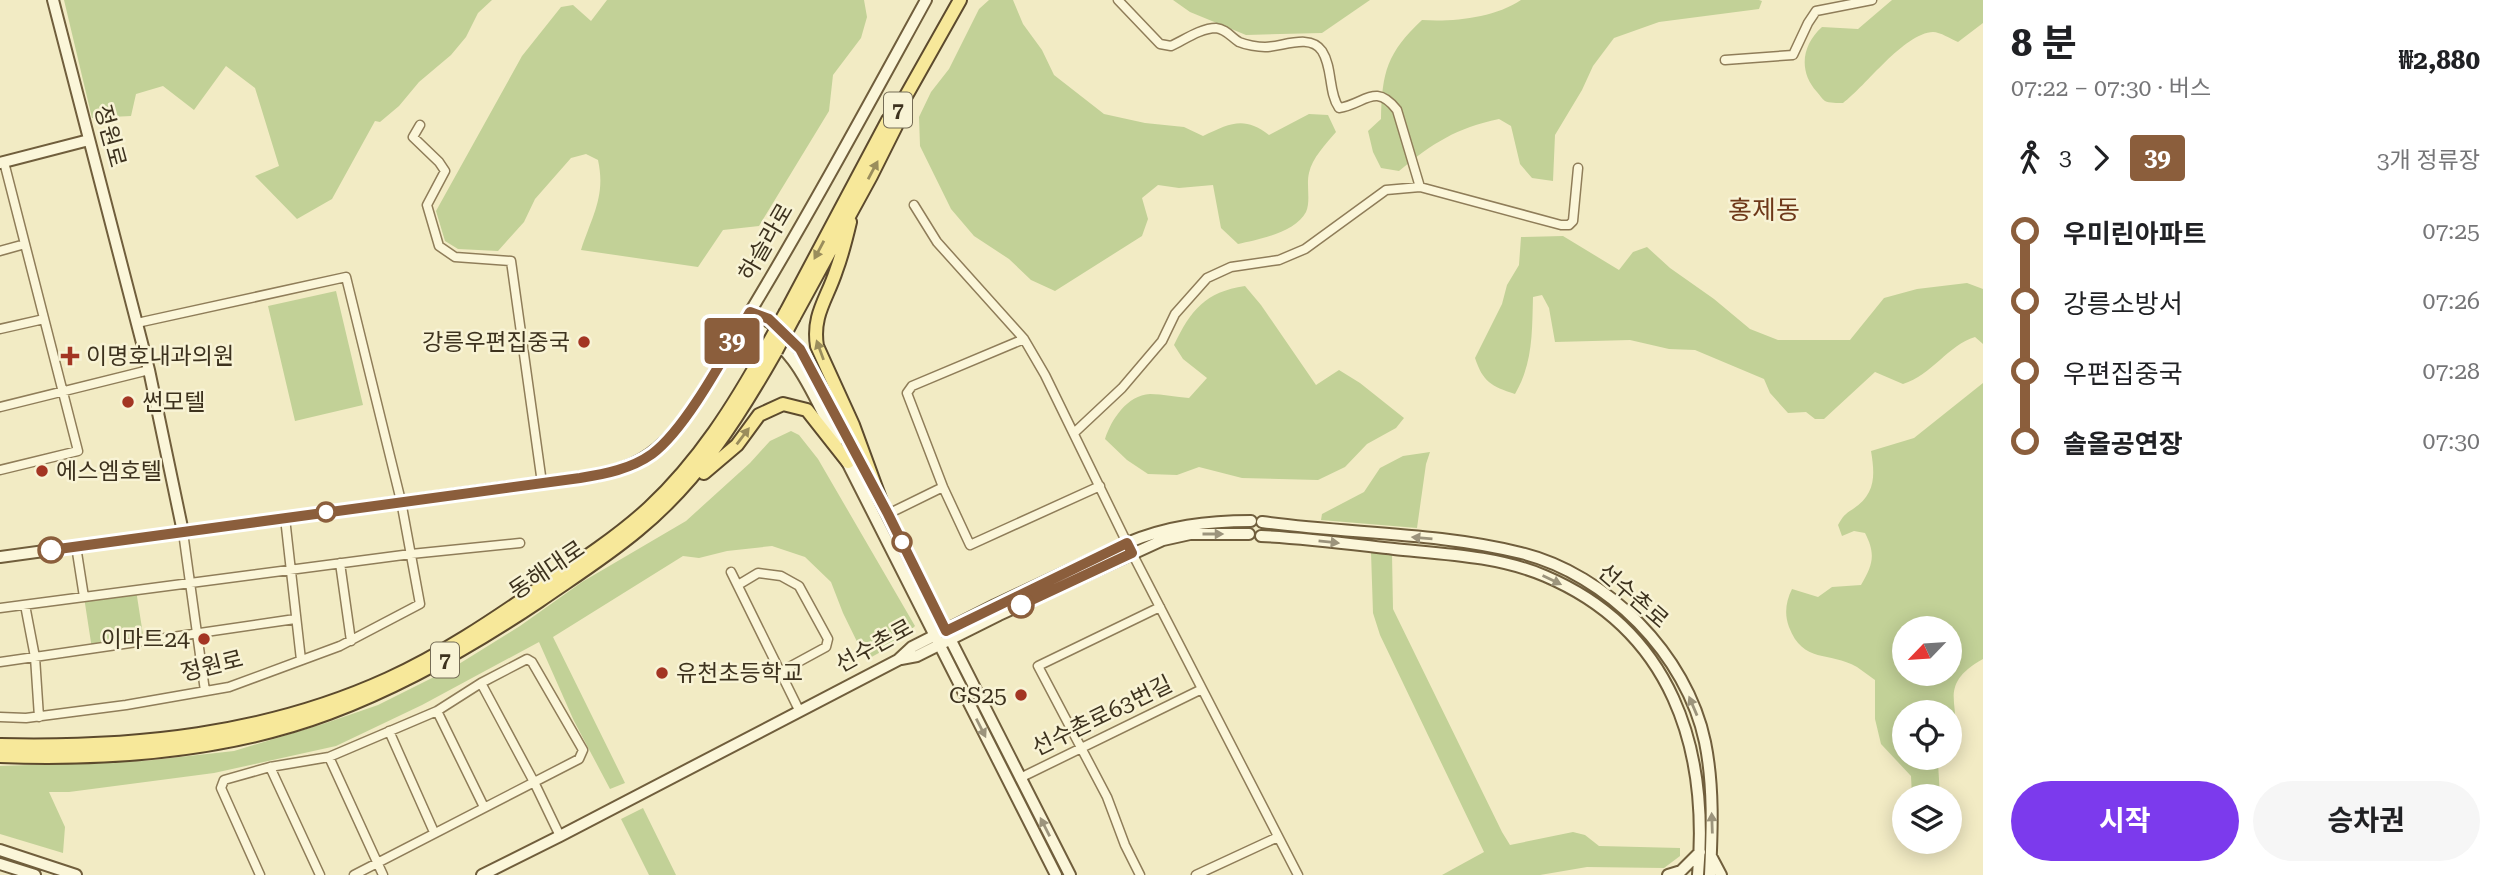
<!DOCTYPE html>
<html lang="ko">
<meta charset="utf-8">
<style>
:root{--surface:#fff;--page:#f6f6f6;--text:#202124;--muted:#757577;--accent:#7c3aed}
body{margin:0;font-family:"Roboto Serif","Noto Sans KR",serif;background:var(--page);color:var(--text);height:100vh;display:flex;flex-direction:column;font-size:26px;white-space:nowrap}
*{box-sizing:border-box;margin:0}
p{font-size:23px;color:var(--muted)}
.icon{flex:none;width:38px;height:38px;fill:none;stroke:currentColor;stroke-width:2;stroke-linecap:round;stroke-linejoin:round}
.map{position:relative;flex:1;overflow:hidden}
.details{display:flex;flex-direction:column;background:var(--surface);width:525px}
.details>*{flex:none}
.badge{padding:0 14px;border-radius:5px;font-size:24px;line-height:46px}
.needle{width:46px;rotate:245deg}
.fabs{position:absolute;left:1892px;top:616px;display:grid;gap:14px}
.fabs a{display:grid;place-items:center;width:70px;height:70px;border-radius:50%;background:var(--surface);box-shadow:0 4px 18px #0003;font-size:35px}
.map>.badge{position:absolute;translate:-50% -50%;box-shadow:0 0 0 4px #fff}
.legs{display:flex;align-items:center;gap:10px;height:77px;padding:0 28px;font-size:23px}
.legs p{margin-inline-start:auto}
.overview{display:flex;align-items:center;justify-content:space-between;height:119px;padding:0 28px}
h1{font-size:38px;font-weight:700;line-height:52px}
.button{display:flex;gap:14px;margin-top:auto;padding:14px 28px}
.button a{flex:1;height:80px;border-radius:42px;background:var(--accent);color:#fff;font-size:28px;font-weight:700;line-height:80px;text-align:center}
.button a+a{background:var(--page);color:var(--text)}
ul{padding:0 28px;list-style:none}
li{display:flex;align-items:center;gap:24px;height:70px;font-size:26px}
li i{display:grid;place-items:center;width:10px;height:100%;margin:0 9px;background:currentColor}
li i::after{content:'';width:18px;height:18px;margin:-9px;border:5px solid;border-radius:50%;background:var(--surface)}
li p{margin-inline-start:auto}
li:first-child i{background:linear-gradient(#0000 50%,currentColor 0)}
li:last-child i{background:linear-gradient(currentColor 50%,#0000 0)}
main{display:flex;flex:1;min-height:0}
.map>svg:first-child{display:block}
.green{fill:#c2d197;fill-rule:evenodd}
.lines{fill:none;stroke-linecap:round;stroke-linejoin:round}
.street-casing{stroke:#8f7d59;stroke-width:11}
.secondary-casing{stroke:#705e3c;stroke-width:14}
.primary-casing{stroke:#5c4a2d;stroke-width:16}
.street{stroke:#fbf6d9;stroke-width:8}
.secondary{stroke:#fbf6d9;stroke-width:10}
.primary{stroke:#f7e89a;stroke-width:12}
.primary-bridge-casing{stroke:#5c4a2d;stroke-width:16;stroke-linecap:butt}
.primary-bridge{stroke:#f7e89a;stroke-width:12}
.oneway{fill:#9a8d5c}
.oneway2{fill:#9c947c}
.line-1-casing{stroke:#fff;stroke-width:16}
.line-1{stroke:#8b5e3c;stroke-width:10}
.poi-dot{fill:#a33523;stroke:#f8f3d5;stroke-width:2.5}
.stop-1-dot{fill:#fff;stroke:#8b5e3c;stroke-width:3.5}
.labels{text-anchor:middle;dominant-baseline:central;stroke-width:5;stroke-linejoin:round;paint-order:stroke}
.shield{fill:#f8f3d5;stroke:#756c55;stroke-width:2}
.shield-label{font-size:21px;font-weight:bold;fill:#3d321e}
.street-label{font-size:23px;fill:#3d321e;stroke:#f8f3d5}
.poi-label{font-size:23px;fill:#3d321e;stroke:#f8f3d5;text-anchor:start}
.quarter-label{font-size:26px;fill:#6e3819;stroke:#f8f3d5}
</style>
<main>
<div class="map">
<svg width="1983" height="875" viewBox="0 0 1983 875">
<rect width="100%" height="100%" fill="#f2ebc4"/>
<path class="green" d="M64,0H492L478,13L466,37L451,55L419,82L399,106L380,122L375,121L332,199L297,219L255,176L279,166L255,88L226,66L194,110L163,86L136,94L131,116L92,118Z
M607,0H864L867,17L861,38L833,75L829,111L759,226L723,230L698,267L581,250C592,216 606,196 598,160L586,154L571,158L535,199L524,222L498,251L458,249L445,241L436,211L522,56L561,7L573,5L591,21Z
M989,0H1013L1023,24L1042,50L1054,75L1104,114L1145,123L1184,127L1203,136C1231,123 1244,116 1269,135L1309,114L1328,115L1336,132C1326,144 1312,158 1309,173C1306,185 1311,201 1306,212C1296,232 1258,240 1238,244L1221,228L1213,185L1179,188L1158,185L1142,198L1148,219L1142,236L1055,291L1031,280L1009,259L974,236L951,209L920,146L919,117L931,92L949,69L979,9Z
M1173,0H1370L1322,33L1246,35L1190,12Z
M1521,0H1759L1762,1L1759,9L1659,22L1614,38L1593,66L1582,90L1555,135L1553,181L1532,178L1520,164L1511,126L1499,119C1456,128 1433,143 1399,171L1381,168L1373,152L1368,131L1381,119C1382,72 1387,53 1422,20C1453,22 1494,18 1521,0Z
M1892,0H1983V23L1958,42C1951,39 1940,32 1933,32C1904,33 1866,86 1843,103C1838,103 1829,103 1825,101C1822,99 1820,95 1817,92C1798,71 1802,45 1822,27L1858,29Z
M1563,236L1619,270L1633,252L1647,247L1670,268L1714,299L1750,329L1778,340H1850L1884,298L1917,289L1967,283L1983,289V344L1975,337C1948,345 1932,375 1903,384L1875,372L1824,419H1815L1806,412L1788,413L1770,393L1764,379L1695,350L1669,349L1630,340L1555,342L1549,308L1542,295L1533,297C1532,332 1533,363 1515,394C1491,386 1483,382 1475,358L1502,304L1507,285L1519,265L1521,237Z
M1245,286L1261,305L1316,385L1339,370L1360,383L1404,418L1396,428L1367,444L1345,467L1318,480L1242,478L1199,467L1177,475L1148,474L1127,460L1105,439C1111,420 1127,395 1150,394C1163,394 1176,397 1189,398L1207,378L1183,359L1174,345C1191,310 1205,292 1245,286Z
M336,291L363,405L295,421L268,306Z
M1983,383V659C1931,688 1968,709 1950,745V712H1904V758H1941L1938,763L1940,796H1912L1911,776L1881,744L1875,719V680C1869,676 1863,671 1857,667C1829,651 1803,664 1789,627C1784,614 1786,601 1792,589L1818,597L1832,587L1861,585C1873,565 1876,554 1865,533L1854,531L1842,536L1838,525C1843,516 1845,514 1853,509C1876,494 1875,475 1871,451L1914,438ZM1904,628H1950V674H1904Z
M791,431L799,435L818,459L915,626L897,643L866,660L843,613L831,582L805,557L772,546L727,551L699,558L683,556L553,637L625,783L610,789L574,721L539,642L422,705L336,746L214,773L69,792H49L65,827L63,853L0,834V766L144,761L234,751L323,724L378,705L454,667L520,626L582,582L686,521L750,463L770,441Z
M1430,452L1426,464L1417,528L1321,520L1322,514L1364,492L1380,468L1403,456Z
M1371,552L1392,554L1393,609L1502,832L1510,845L1573,832L1585,835L1599,846L1680,848V856L1664,868L1587,867L1540,875H1442L1484,852L1380,635L1373,613Z
M136,590L144,641L92,649L84,597Z
M643,808L676,875H649L621,819Z"/>
<g class="lines">
<g class="street-casing">
<path id="street" d="M1118,0L1160,44L1171,46C1184,40 1201,28 1216,28C1226,29 1231,37 1239,42C1246,45 1258,47 1265,47C1282,47 1310,33 1322,51C1333,68 1328,92 1339,108C1365,104 1375,82 1397,110L1420,187
M1725,60L1793,55L1808,23L1816,11L1872,0
M420,125L413,137L439,162L445,171L427,205L439,246L455,257L511,261L542,483
M914,205L937,242L1024,339L1045,375L1127,543
M0,251L25,244
M0,329L44,319
M1024,339L912,386L907,393L943,487L970,545L1100,486
M0,407L149,370
M1074,433L1122,388L1162,341L1175,314L1207,278L1231,267L1279,260L1305,249L1386,190L1420,187L1561,225H1569L1573,221L1578,168
M0,470L78,451L4,162
M888,514L943,487
M285,518L301,660
M183,532L205,691
M76,546L84,597
M1132,553L1298,875
M340,563L351,641
M731,572L799,710
M738,585L758,573L781,576L799,586L828,639L826,647L780,672
M25,605L35,657L39,717
M0,608L411,554L520,543
M0,662L295,619
M481,683L534,782L560,836
M437,711L484,807
M0,717L26,718L126,705L229,687L340,646L420,604L401,501L346,277L137,323
M389,731L434,832
M329,757L383,875
M270,767L320,875
M1020,778L1202,689
M260,875L221,788L224,780L270,767L329,757L437,711L481,683L527,659L532,662L583,750L579,759L354,875
M1140,875L1125,845L1107,797L1038,666L1160,607
M1196,875L1278,837"/>
</g>
<g class="secondary-casing">
<path id="secondary" d="M53,0L149,370L183,532
M0,163L89,140
M750,312L769,319L800,349L867,476
M744,322C798,345 811,393 837,441
M844,456L1056,875
M878,497L1070,875
M1262,522C1348,534 1437,532 1521,553C1607,574 1687,655 1705,742C1714,786 1712,831 1710,875
M1261,536C1305,538 1350,544 1394,549C1444,554 1498,556 1545,576C1672,630 1709,748 1698,875
M0,557L599,475C624,469 645,461 664,442C694,414 716,367 738,332C804,224 865,111 926,0
M901,659L917,656L999,615L1163,540L1190,534H1249
M0,850L76,875
M1711,856L1721,875
M0,864L35,875
M482,875L560,836L898,660L912,647L995,605L1127,543C1167,526 1207,521 1251,521
M1668,875L1681,871L1700,852"/>
</g>
<g class="primary-casing">
<path id="primary" d="M898,110L960,0
M850,222C846,239 842,255 836,271C827,299 812,315 817,346L853,425L882,504
M786,312L888,120L898,110L896,126L871,176L794,317
M704,473L737,445L759,415L783,404L807,410L848,462
M0,745C134,748 265,735 388,679C441,655 490,622 538,589C576,564 615,539 649,508C699,461 734,406 767,346
M0,756C110,760 225,752 329,713C404,685 472,646 539,601C572,578 607,556 638,530C698,481 738,418 776,351"/>
</g>
<use href="#street" class="street"/>
<use href="#secondary" class="secondary"/>
<use href="#primary" class="primary"/>
<g class="primary-bridge-casing">
<path id="primary-bridge" d="M767,346L786,312
M776,351L794,317"/>
</g>
<use href="#primary-bridge" class="primary-bridge"/>
</g>
<defs><path id="oneway-solid" d="M-6-.8H1V-3.2L6.5 0L1 3.2V.8H-6Z" transform="scale(1.75)"/></defs>
<g class="oneway">
<use href="#oneway-solid" transform="translate(873 170) rotate(-62)"/>
<use href="#oneway-solid" transform="translate(819 250) rotate(118)"/>
<use href="#oneway-solid" transform="translate(820 350) rotate(-110)"/>
<use href="#oneway-solid" transform="translate(743 436) rotate(-53)"/>
</g>
<g class="oneway2">
<use href="#oneway-solid" transform="translate(1213 534)"/>
<use href="#oneway-solid" transform="translate(1422 538) rotate(-175)"/>
<use href="#oneway-solid" transform="translate(1329 542) rotate(6)"/>
<use href="#oneway-solid" transform="translate(1552 580) rotate(26)"/>
<use href="#oneway-solid" transform="translate(1693 706) rotate(-113)"/>
<use href="#oneway-solid" transform="translate(981 728) rotate(63)"/>
<use href="#oneway-solid" transform="translate(1712 823) rotate(-92)"/>
<use href="#oneway-solid" transform="translate(1045 827) rotate(-117)"/>
</g>
<g class="lines">
<g class="line-1-casing">
<path id="line-1" d="M51,550L580,478C605,474 631,469 652,454C687,428 727,351 750,312L769,319L800,349L888,514L946,631L1127,543L1132,553L1021,605"/>
</g>
<use href="#line-1" class="line-1"/>
</g>
<g class="poi-dot">
<circle cx="584" cy="342" r="7"/>
<path d="M66.5 345.5h7v7h7v7h-7v7h-7v-7h-7v-7h7z"/>
<circle cx="128" cy="402" r="7"/>
<circle cx="42" cy="471" r="7"/>
<circle cx="204" cy="639" r="7"/>
<circle cx="662" cy="673" r="7"/>
<circle cx="1021" cy="695" r="7"/>
</g>
<g class="stop-1-dot">
<circle cx="326" cy="512" r="9"/>
<circle cx="902" cy="542" r="9"/>
<circle cx="51" cy="550" r="12"/>
<circle cx="1021" cy="605" r="12"/>
</g>
<g class="labels">
<g class="shield">
<rect x="884" y="92.5" width="28" height="35" rx="5"/>
<rect x="431" y="642.5" width="28" height="35" rx="5"/>
</g>
<g class="shield-label">
<text x="898" y="110">7</text>
<text x="445" y="660">7</text>
</g>
<g class="street-label">
<text transform="translate(110 136) rotate(75)">정원로</text>
<text transform="translate(766 242) rotate(-60)">하슬라로</text>
<text transform="translate(547 570) rotate(-34)">동해대로</text>
<text transform="translate(1633 596) rotate(41)">선수촌로</text>
<text transform="translate(874 646) rotate(-29)">선수촌로</text>
<text transform="translate(212 666) rotate(-14)">정원로</text>
<text transform="translate(1102 716) rotate(-26)">선수촌로63번길</text>
</g>
<g class="poi-label">
<text x="570" y="342" text-anchor="end">강릉우편집중국</text>
<text x="86" y="356">이명호내과의원</text>
<text x="142" y="402">썬모텔</text>
<text x="56" y="471">에스엠호텔</text>
<text x="190" y="639" text-anchor="end">이마트24</text>
<text x="676" y="673">유천초등학교</text>
<text x="1007" y="695" text-anchor="end">GS25</text>
</g>
<g class="quarter-label">
<text x="1764" y="210">홍제동</text>
</g>
</g>
</svg>
<div class="fabs">
<a><svg class="needle" viewBox="-14 -14 28 28"><path d="M0-13l5 13h-10z" fill="#e53935"/><path d="M0 13l5-13h-10z" fill="#757577"/></svg></a>
<a><svg class="icon" aria-label="locate" viewBox="0 0 24 24"><circle cx="12" cy="12" r="6"/><path d="M12 2v4M12 18v4M2 12h4M18 12h4"/></svg></a>
<a><svg class="icon" aria-label="layers" viewBox="0 0 24 24"><path d="M12 4l9 5-9 5-9-5zM3 14l9 5 9-5"/></svg></a>
</div>
<b class="badge" style="left:732px;top:341px;background:#8b5e3c;color:#fff">39</b>
</div>
<section class="details">
<div class="overview"><div><h1>8 분</h1><p>07:22 – 07:30 · 버스</p></div><b>₩2,880</b></div>
<div class="legs"><svg class="icon" aria-label="walk" viewBox="0 0 24 24"><circle cx="13" cy="4" r="2"/><path d="M13 8l-2 6 4 7M11 14l-3 7M7 12l3-4h3l4 4"/></svg>3<svg class="icon" aria-label="forward" viewBox="0 0 24 24"><path d="M9 5l7 7-7 7"/></svg><b class="badge" style="background:#8b5e3c;color:#fff">39</b><p>3개 정류장</p></div>
<ul>
<li><i style="color:#8b5e3c"></i><b>우미린아파트</b><p>07:25</p></li>
<li><i style="color:#8b5e3c"></i><span>강릉소방서</span><p>07:26</p></li>
<li><i style="color:#8b5e3c"></i><span>우편집중국</span><p>07:28</p></li>
<li><i style="color:#8b5e3c"></i><b>솔올공연장</b><p>07:30</p></li>
</ul>
<div class="button"><a>시작</a><a>승차권</a></div>
</section>
</main>
